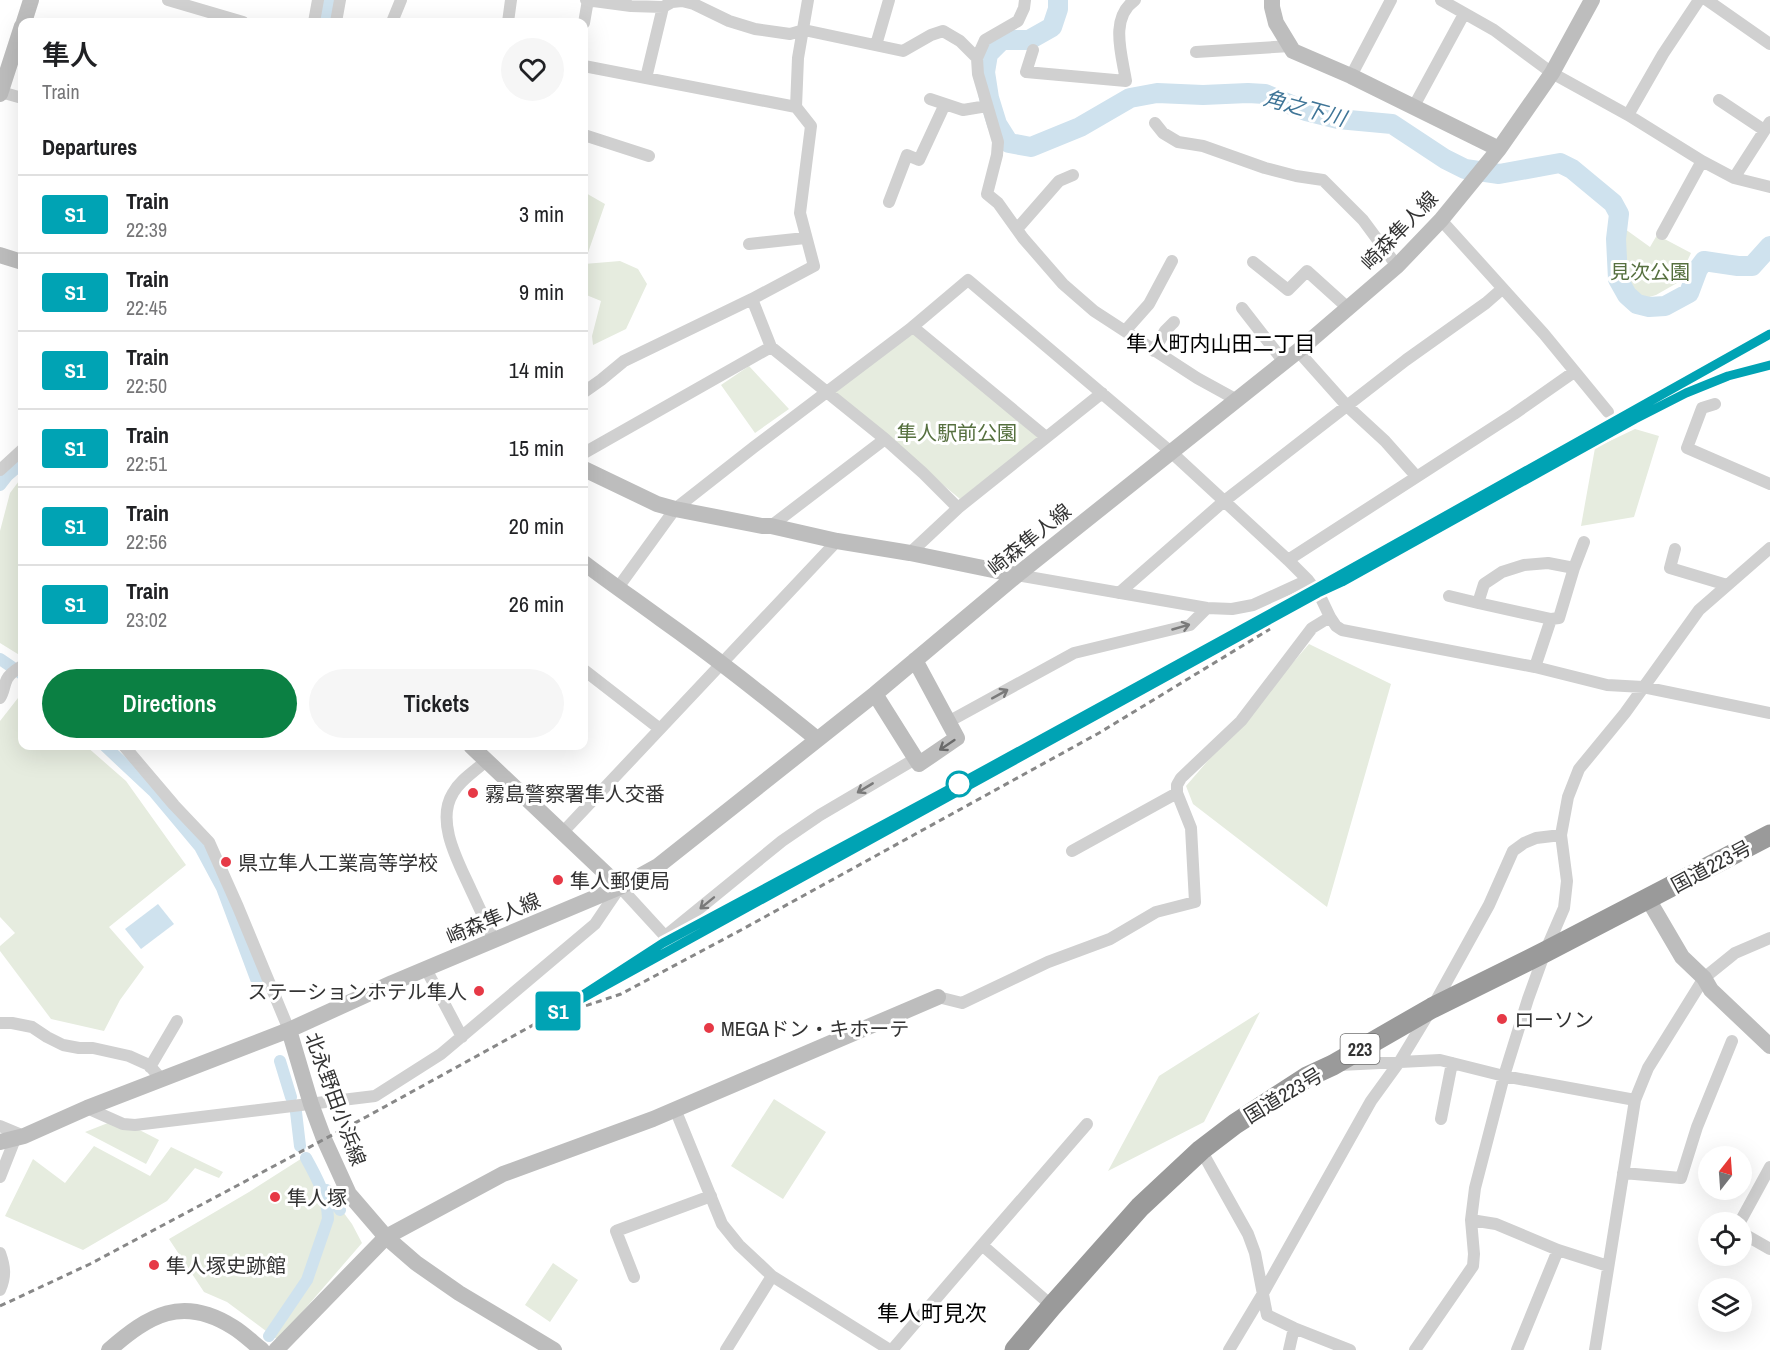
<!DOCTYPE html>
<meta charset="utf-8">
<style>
:root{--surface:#fff;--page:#f6f6f6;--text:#202124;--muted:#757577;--line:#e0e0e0;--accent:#0b8043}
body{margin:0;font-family:"Archivo Narrow","Noto Sans JP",sans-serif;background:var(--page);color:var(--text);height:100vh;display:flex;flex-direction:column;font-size:22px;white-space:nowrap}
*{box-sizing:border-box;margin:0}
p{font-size:20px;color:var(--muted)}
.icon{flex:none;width:33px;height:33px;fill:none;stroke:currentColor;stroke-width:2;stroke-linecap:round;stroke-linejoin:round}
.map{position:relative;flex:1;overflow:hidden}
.panel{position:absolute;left:18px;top:18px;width:570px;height:732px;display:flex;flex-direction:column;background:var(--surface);border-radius:12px;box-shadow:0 6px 24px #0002}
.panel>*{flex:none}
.badge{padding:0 12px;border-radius:4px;font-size:21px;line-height:39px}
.needle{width:39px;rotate:17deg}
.buttons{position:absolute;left:1698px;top:1146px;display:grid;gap:12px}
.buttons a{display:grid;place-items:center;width:54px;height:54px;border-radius:50%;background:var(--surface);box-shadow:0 6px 24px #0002;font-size:30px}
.map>.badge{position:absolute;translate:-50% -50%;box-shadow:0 0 0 3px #fff}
h2{padding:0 24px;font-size:22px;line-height:54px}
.round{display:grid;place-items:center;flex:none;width:63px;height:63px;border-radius:32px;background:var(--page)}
.head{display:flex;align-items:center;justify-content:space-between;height:102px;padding:0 24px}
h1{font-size:28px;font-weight:600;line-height:45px}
.primary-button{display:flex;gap:12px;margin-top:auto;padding:12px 24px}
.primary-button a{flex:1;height:69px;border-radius:36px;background:var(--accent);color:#fff;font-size:24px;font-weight:600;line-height:69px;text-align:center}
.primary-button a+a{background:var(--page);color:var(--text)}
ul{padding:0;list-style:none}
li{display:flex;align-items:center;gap:18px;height:78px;padding:0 24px;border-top:2px solid var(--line)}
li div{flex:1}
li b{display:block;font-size:22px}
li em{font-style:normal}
li .badge{min-width:66px;font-weight:700;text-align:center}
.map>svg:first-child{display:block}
.green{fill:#e6ecdf}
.water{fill:#cfe2ee}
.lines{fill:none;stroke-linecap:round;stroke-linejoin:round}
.canal{stroke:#cfe2ee;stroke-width:12}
.river{stroke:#cfe2ee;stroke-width:20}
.street{stroke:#d0d0d0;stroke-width:12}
.secondary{stroke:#bdbdbd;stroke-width:16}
.highway{stroke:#9a9a9a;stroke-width:21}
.rail{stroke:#888;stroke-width:3;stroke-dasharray:6 4.5;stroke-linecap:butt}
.oneway{stroke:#7a7a7a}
.oneway2{stroke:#6a6a6a}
.line-casing{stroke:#fff;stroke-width:14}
.line{stroke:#00a3b4;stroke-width:9}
.stop-dot{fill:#fff;stroke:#00a3b4;stroke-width:3}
.poi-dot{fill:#e63946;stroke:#fff;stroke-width:2}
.labels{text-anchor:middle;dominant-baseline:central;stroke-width:6;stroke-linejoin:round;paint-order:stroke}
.shield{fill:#fff;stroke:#707070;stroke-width:1.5}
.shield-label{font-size:18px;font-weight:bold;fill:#333}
.street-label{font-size:20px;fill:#333;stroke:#fff}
.park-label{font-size:20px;fill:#56703f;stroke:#fff}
.poi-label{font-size:20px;fill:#333;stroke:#fff;text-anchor:start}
.water-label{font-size:21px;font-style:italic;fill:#3f7597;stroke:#fff}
.neighbourhood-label{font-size:21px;fill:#000;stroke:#fff}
.quarter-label{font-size:22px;fill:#000;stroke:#fff}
</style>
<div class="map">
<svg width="1770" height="1350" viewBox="0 0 1770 1350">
<rect width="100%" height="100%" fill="#fff"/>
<path class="green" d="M584,192L605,204L584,264L620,261L638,269L647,284L626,329L593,345L592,336L601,301L584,294Z
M1625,229L1650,247L1657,235L1691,253L1677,283L1656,295L1646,298C1642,296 1636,294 1633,292C1614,276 1621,249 1625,229Z
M912,330L1040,437L960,499L833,393Z
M749,366L789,409L755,433L721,385Z
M1635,429L1659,436L1634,517L1581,526L1595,448Z
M22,477V655L21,656L0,643V531L10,493Z
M1309,644L1391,684L1327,907L1193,804L1186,786Z
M18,698H22V746H86L126,781L186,865L109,927L144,967L120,1000L104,1031L51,1019L0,951V946L15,933L0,917V721Z
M1260,1012L1204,1122L1108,1171L1159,1076Z
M774,1099L826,1132L783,1199L731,1166Z
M118,1119L159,1140L146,1164L85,1132Z
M94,1146L150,1176L171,1147L223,1172L219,1178L195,1168L167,1201L83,1250L5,1216L33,1159L65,1183Z
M307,1155L332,1197L352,1224L362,1243L278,1340L227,1302L204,1292L169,1239L249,1192Z
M553,1263L578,1280L550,1322L525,1305Z"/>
<path class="water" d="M158,904L174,924L141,949L125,929Z"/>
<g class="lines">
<path class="canal" d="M325,22L329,0
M0,485L7,476L22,463
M0,659L22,674
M105,746L154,792L200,847L222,888L259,987
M280,1061L291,1097
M296,1112L300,1146
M327,1190L340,1210
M269,1336L307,1280L328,1219C328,1198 316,1176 306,1158"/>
<path class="river" d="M1058,0V9L1052,27L1029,40H1002L988,54L985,72L989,98L997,124L1009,143L1031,147L1080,127L1130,98L1157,93L1203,95L1248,93L1265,94L1306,111L1338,119L1392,124L1445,159L1465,169L1499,174L1560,163L1572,169L1613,203L1619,214L1616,239L1618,279L1627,295L1637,304L1649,307L1665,306L1689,293L1698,269L1704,261L1738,266H1752L1770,246"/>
<path class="street" d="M168,0L243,22
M586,0L631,6L663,7L672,2L682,1L694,4L729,21L755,29L790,34L804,30L903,51L931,35L943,31L960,41L977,58
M808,0L798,58L796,107L811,126L800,213L814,266L752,299L771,347L885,439L923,473L958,508
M1025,0L1024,8L1018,21L985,40L977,58L978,74L998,142L997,155L987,194L998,203L1023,238L1063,284L1094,311L1197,378L1237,400
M1441,0L1494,30L1552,73L1628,115L1702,161L1734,178L1770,187
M1707,0L1770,44
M314,22L318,0
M336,22L340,0
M392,22L401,0
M508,22L511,0
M584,23L588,0
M876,45L889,0
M1033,50L1026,72L1126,81C1122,55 1109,18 1135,0
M1196,52L1290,46
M584,66L796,107
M1351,76L1391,0
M646,78L663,7
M1,92L22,98
M930,99L963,110L987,106
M1719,100L1764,130
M1414,106L1464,14
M1628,115L1663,54L1699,0
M1155,123L1163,133L1178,142L1203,146L1265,168L1296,176L1323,180L1363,220L1397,266
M584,135L649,156
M1734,178L1770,122
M889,202L907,155L919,160L945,104
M1441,220L1544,334L1608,412
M1017,229L1059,181L1073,175
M1662,234L1702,161
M749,244L805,238
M1253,262L1288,290L1307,271L1348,308
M1242,308L1284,362
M913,327L1046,437
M1125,331L1149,304L1172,261
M1154,351L1165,331L1174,322
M1298,351L1347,406L1385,441L1416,476
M584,392L601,380L624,361L752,299
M1715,404L1702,408L1687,448L1770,484
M584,453L771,347
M0,470L22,450
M771,526L885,439
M1675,549L1670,568L1727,585
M910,553L958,508L1102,393
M1288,560L1514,414L1574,372
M1574,568L1584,542
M1017,575L1207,608L1232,609L1253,605L1308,580
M617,589L675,509L754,447L910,329L968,280L1171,452L1288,560L1308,580L1320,596L1330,617L1336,626L1342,630L1535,667L1607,685L1643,687L1770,713
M1119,593L1223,502L1406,360L1486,303L1502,289
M1449,596L1478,603
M1535,667L1551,619L1559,618L1574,568L1548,563L1524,565L1502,572L1484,584L1478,603L1551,619
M584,670L660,729
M0,698C4,692 4,685 7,679C10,673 17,669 22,666
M948,722L1074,653L1190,625L1207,608
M124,746L174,805L209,842L238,907L289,1030
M486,761C475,771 460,780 453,793C435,822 459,863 471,890C479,907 487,924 494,941
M562,833L837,541
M1072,851L1177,793
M426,969L462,1037
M938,997L962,1003L1048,962L1110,939L1156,912L1195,902L1191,828L1177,793V785L1181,778L1241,721L1312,628L1330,617
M0,1023H12L32,1027L47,1037L63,1045L79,1048H93L129,1056L149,1065L162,1080
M1340,1065L1440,1060L1504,1076L1635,1100
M150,1067L177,1021
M87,1108L123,1124L135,1125L375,1096L441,1054L595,924L620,887L664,935L668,934L782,841L820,815L915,759
M675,1109L722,1224L739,1245L772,1276
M1441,1119L1452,1063
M0,1126L24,1136
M1201,1150L1248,1234L1255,1253L1267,1315L1294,1328L1350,1350
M1623,1173L1681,1178L1697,1127L1732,1041
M0,1177L15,1139
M1471,1220L1496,1224L1558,1250L1608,1266
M1740,1222L1770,1167
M1742,1233L1770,1249
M982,1245L1087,1124
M0,1253C5,1267 6,1276 0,1290
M634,1277L616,1231L711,1196
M726,1350L772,1276L890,1350
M892,1350L982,1245L1052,1306
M1229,1350L1262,1295L1371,1101L1400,1061L1432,1008L1489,905L1513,851L1524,843L1536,838L1561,835
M1289,1350L1294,1328
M1415,1350L1473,1266L1474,1254L1471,1220L1475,1188L1504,1076L1528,999L1545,952L1564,908L1567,881L1561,835L1568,797L1579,769L1625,713L1699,610L1770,548
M1517,1350L1558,1250
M1595,1350L1635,1100L1648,1068L1704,978L1735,953L1770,938"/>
<path class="secondary" d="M1272,0V7L1276,23L1293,51L1351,76L1499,149
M24,22L31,0
M0,94L22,26
M0,255L22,262
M584,469L657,504L675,509L762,526H771L837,541L910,553L1017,575
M584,563C609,582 635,600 661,619C715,657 766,698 817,739
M875,694L919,764L957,738L915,660
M471,746L620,887
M1648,899L1682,957L1704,978L1711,990L1770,1046
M289,1030L311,1104L324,1139L349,1194L386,1237L416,1263L459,1293L554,1350
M0,1142L24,1136L87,1108L289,1030L392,983L620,887L658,866L875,694L1017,575L1298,351L1397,266L1441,220L1499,149L1552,73L1592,0
M109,1350C149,1315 182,1295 233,1327C243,1333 252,1342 262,1350
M276,1350L386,1237L503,1174L653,1119L938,997"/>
<path class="highway" d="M1015,1350L1052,1306L1140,1207L1201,1150L1235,1124L1307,1077L1333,1065L1432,1008L1545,952L1770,835"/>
<path class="rail" d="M1652,401L1770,334
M1335,586L1442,525L1635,419L1686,393L1728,376L1770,365
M643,956L698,925
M576,1009L621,994L741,930L1099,733L1270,629
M0,1306L90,1264L366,1117L1318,593L1342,582"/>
</g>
<defs><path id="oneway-shaft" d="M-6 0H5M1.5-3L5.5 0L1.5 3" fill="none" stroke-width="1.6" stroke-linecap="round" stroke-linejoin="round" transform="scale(1.5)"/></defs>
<g class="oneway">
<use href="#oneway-shaft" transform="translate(1181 627) rotate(-16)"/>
<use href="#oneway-shaft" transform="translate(1000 694) rotate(-29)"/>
<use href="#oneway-shaft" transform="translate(865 788) rotate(149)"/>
<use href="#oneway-shaft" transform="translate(707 903) rotate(141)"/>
</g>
<use class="oneway2" href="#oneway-shaft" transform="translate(947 745) rotate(146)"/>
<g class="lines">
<g class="line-casing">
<path id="line" d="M1770,334L1315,589L959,784L663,943L552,1015L1318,593L1342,582L1635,419L1686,393L1728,376L1770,365"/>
</g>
<use href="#line" class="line"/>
</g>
<circle class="stop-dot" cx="959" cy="784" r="12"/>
<g class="poi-dot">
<circle cx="473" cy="793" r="6"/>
<circle cx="226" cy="862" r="6"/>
<circle cx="558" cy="880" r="6"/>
<circle cx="479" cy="991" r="6"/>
<circle cx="1502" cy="1019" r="6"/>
<circle cx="709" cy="1028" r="6"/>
<circle cx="275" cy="1197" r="6"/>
<circle cx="154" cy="1265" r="6"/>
</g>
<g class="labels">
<rect class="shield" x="1340.5" y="1034" width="39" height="30" rx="4.5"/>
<g class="shield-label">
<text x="1360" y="1049">223</text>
</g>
<g class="street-label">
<text transform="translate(1399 230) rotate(-46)">崎森隼人線</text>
<text transform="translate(1029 539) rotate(-39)">崎森隼人線</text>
<text transform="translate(1711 866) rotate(-28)">国道223号</text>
<text transform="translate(493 918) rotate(-23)">崎森隼人線</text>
<text transform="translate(1283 1095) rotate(-31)">国道223号</text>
<text transform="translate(336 1099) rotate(70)">北永野田小浜線</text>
</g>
<g class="park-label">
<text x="1650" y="271">見次公園</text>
<text x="957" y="432">隼人駅前公園</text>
</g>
<g class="poi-label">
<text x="485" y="793">霧島警察署隼人交番</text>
<text x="238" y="862">県立隼人工業高等学校</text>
<text x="570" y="880">隼人郵便局</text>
<text x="467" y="991" text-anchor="end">ステーションホテル隼人</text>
<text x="1514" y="1019">ローソン</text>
<text x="721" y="1028">MEGAドン・キホーテ</text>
<text x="287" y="1197">隼人塚</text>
<text x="166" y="1265">隼人塚史跡館</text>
</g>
<g class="water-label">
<text transform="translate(1305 108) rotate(15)">角之下川</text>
</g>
<g class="neighbourhood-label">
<text x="1221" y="343">隼人町内山田二丁目</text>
</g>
<g class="quarter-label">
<text x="932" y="1313">隼人町見次</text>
</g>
</g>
</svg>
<div class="buttons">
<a><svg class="needle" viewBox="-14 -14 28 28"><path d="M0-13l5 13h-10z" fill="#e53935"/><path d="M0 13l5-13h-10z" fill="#757577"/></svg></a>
<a><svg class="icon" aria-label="locate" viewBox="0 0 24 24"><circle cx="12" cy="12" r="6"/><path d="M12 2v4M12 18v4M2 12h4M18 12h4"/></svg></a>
<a><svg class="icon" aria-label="layers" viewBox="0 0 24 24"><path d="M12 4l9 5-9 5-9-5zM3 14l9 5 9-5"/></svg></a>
</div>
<b class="badge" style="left:558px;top:1011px;background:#00a3b4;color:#fff">S1</b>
<section class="panel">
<div class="head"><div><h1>隼人</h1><p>Train</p></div><a class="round"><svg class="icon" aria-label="heart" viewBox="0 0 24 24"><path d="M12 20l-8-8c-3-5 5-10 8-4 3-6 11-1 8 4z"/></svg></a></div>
<h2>Departures</h2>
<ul>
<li><span class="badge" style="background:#00a3b4;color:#fff">S1</span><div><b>Train</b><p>22:39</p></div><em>3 min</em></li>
<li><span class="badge" style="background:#00a3b4;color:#fff">S1</span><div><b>Train</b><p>22:45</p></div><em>9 min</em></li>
<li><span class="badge" style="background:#00a3b4;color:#fff">S1</span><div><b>Train</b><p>22:50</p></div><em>14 min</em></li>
<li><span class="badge" style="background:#00a3b4;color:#fff">S1</span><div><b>Train</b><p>22:51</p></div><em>15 min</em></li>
<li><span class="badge" style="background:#00a3b4;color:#fff">S1</span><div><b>Train</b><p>22:56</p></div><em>20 min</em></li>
<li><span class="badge" style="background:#00a3b4;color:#fff">S1</span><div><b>Train</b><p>23:02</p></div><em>26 min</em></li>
</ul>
<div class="primary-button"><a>Directions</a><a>Tickets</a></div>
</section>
</div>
